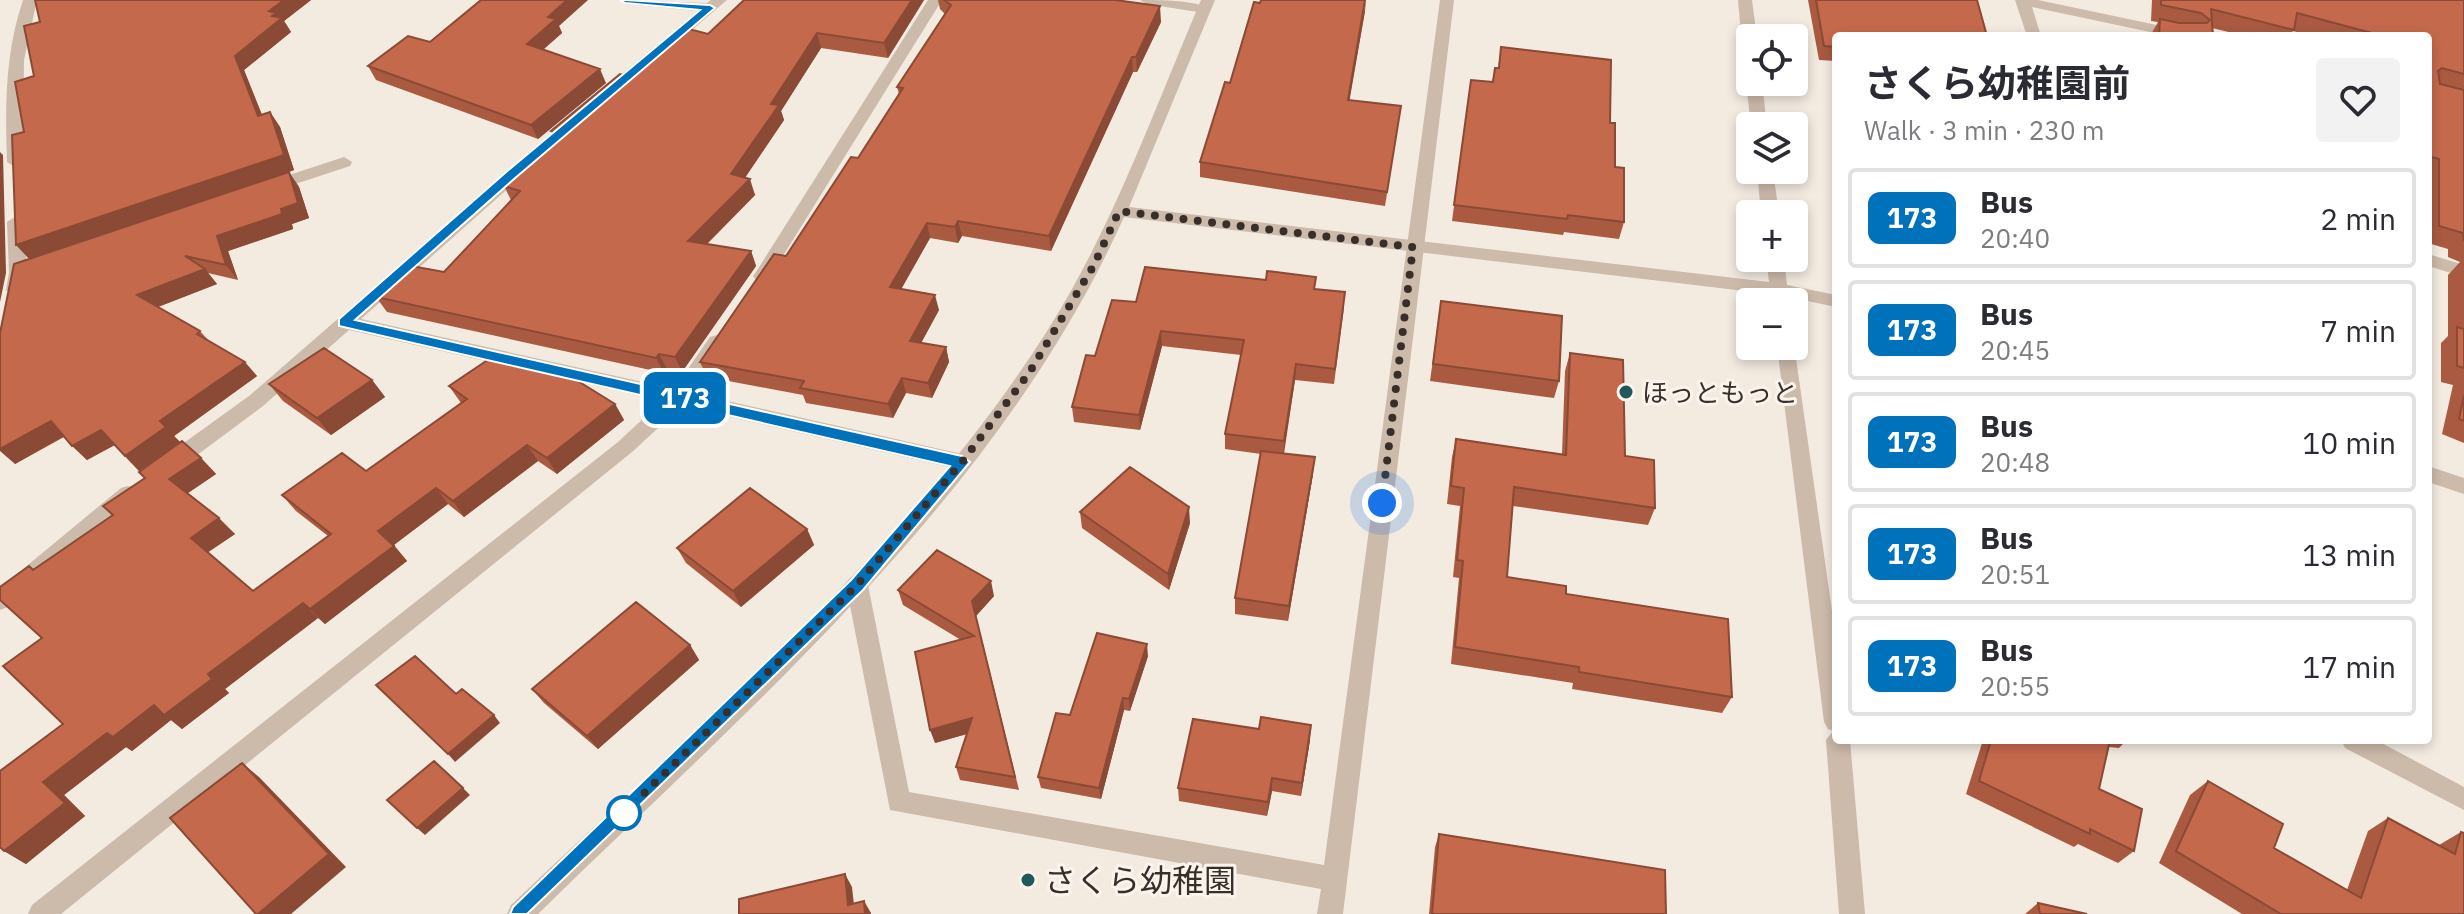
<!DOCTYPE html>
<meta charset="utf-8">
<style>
:root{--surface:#fff;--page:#f2f2f3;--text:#2b2b33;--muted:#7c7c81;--line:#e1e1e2}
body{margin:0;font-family:"IBM Plex Sans","Noto Sans JP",sans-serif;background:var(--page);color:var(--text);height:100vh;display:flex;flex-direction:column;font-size:30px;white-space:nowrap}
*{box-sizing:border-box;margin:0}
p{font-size:26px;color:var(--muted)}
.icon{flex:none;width:44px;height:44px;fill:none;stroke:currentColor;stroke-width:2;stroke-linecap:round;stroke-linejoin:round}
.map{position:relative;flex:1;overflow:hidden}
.side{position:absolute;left:1832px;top:32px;width:600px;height:712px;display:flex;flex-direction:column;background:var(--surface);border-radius:8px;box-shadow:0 4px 12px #0003}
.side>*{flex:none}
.badge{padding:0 16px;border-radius:12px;font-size:28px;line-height:52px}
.buttons{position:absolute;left:1736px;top:24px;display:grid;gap:16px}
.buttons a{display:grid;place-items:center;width:72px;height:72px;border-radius:8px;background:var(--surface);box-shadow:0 4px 12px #0003;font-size:40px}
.you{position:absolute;width:40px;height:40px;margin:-20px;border:6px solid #fff;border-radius:50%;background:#1a73e8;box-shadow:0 0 0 12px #1a73e833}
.map>.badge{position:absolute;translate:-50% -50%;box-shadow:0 0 0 4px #fff}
.round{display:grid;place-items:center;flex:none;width:84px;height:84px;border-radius:8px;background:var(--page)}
.headline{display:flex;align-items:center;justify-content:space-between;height:136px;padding:0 32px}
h1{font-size:38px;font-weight:700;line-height:60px}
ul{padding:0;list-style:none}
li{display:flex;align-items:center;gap:24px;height:100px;margin:0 16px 12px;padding:0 16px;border:4px solid var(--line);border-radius:8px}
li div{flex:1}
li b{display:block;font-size:30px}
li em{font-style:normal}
li .badge{min-width:88px;font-weight:700;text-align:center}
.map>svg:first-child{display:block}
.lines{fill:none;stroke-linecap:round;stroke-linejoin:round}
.minor{fill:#ccbaab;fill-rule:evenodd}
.tertiary{fill:#ccbaab;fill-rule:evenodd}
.wall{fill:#a95a41}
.shaded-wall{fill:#8a4a35}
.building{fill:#c5694c;stroke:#8a4a35;stroke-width:2}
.line{fill:#0072bc;stroke:#fff;stroke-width:2}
.walk{stroke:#392f2a;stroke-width:8;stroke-dasharray:0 14.4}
.poi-dot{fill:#20585b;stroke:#faf4ed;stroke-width:3}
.stop-dot{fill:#fff;stroke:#0072bc;stroke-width:4}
.labels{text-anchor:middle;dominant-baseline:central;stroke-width:6;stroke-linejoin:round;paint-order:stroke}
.poi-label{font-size:26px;fill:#392f2a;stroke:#faf4ed;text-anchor:start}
.near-poi-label{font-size:32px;fill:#392f2a;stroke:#faf4ed;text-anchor:start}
</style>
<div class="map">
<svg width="2464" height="914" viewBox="0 0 2464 914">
<rect width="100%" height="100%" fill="#f3eae0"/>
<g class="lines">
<path class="minor" d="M23,0H37L24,60L23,162L15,167L7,162C5,106 5,53 23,0Z
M618,0L707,3L711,0H727L612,98H600V92L698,11L625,4Z
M928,0H942L768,280H756L753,276L756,272Z
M1140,0C1161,0 1194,0 1211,9L1204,13L1147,4Z
M1440,0H1454L1343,914H1317L1321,889L890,810L846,585L849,579L857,576L865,579L868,585L909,792L1324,865Z
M2015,0H2038L2190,32L2197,36H2169L2032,7L2041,36H2027Z
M576,115L582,117V123L361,319L674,389L710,337L717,335L726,342L692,393L962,454L969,456L972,462L969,468L962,470L682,406L632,452L61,914H28L32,905L618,442L662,401L349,330L263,406L177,470H163L160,464L163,458L249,396L570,117Z
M344,157L352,162L350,166L268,193L260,188L262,184Z
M16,216L25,222L27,273L24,290L15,296L6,290L9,273L7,222Z
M2428,254L2464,265V277L2428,266Z
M128,486L135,488L138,494L135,500L8,607L0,610V588L121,488Z
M2341,740H2376L2464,787V810L2345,748Z"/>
<path class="tertiary" d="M1201,0H1215L1129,207L1769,282L1766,258H1784L1787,285L1836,295V307L1789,297V302H1771L1770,294L1124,217C998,497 753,703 538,914H507L511,905C697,728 911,547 1049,328C1113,226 1154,110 1201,0Z
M1738,0H1752L1757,38H1750V51L1742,46Z
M1750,78V82H1762L1767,126H1751L1746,82Z
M1757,170H1773L1779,214H1761Z
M1794,344L1836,639V740H1850L1865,914H1839L1826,740L1833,731L1828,729L1824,722L1777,346Z
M2428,466L2464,478V494L2428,482Z"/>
</g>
<path class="wall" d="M35,0H311L284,21L291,32L244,70L262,115L270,112L280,127L294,170L289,172L299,187L309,218L292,224L293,229L228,251L238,280L208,273L217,284L158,307L200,331L208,340L257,376L174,436L180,442L139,471L114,445L87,460L64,437L15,464L29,259L24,132L34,76L40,22Z
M744,0H924L888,58L821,48L781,111L784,120L745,178L755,195L707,244L751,251L756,266L682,372L667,369L664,373L387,312L376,297L444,272L511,200L504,186L556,140L551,131L630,77L708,34Z
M938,0H1115L1161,22L1137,72H1133L1051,251L962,236L958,243L930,238L901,289L939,310L921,343L946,347L949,362L932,398L906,393L893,418L806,403L803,395L707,377L700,362L786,256L858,158L899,94L897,87L945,14L940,9Z
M1808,0H1977L1836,36V61L1819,60Z
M2152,0H2464V443L2442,434L2453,385L2441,382V343L2448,336V275L2460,262L2448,257V249L2428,243V36H2311L2293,31L2290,36H2245L2212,28L2213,36H2150L2158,22L2151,21Z
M1365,11L1349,100L1401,106L1385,206L1200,177V162Z
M559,26L562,33L543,50L606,83L538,139L376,80L368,66L430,42Z
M1501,47L1610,123L1615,167L1624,222L1619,239L1564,232L1563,235L1452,221L1471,80L1492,82L1495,68H1498Z
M1315,289L1344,308L1334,384L1295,380L1284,454L1313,474L1288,621L1235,614V598L1261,454L1225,449V434L1241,355L1162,346L1140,430L1074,422L1072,407L1095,356L1136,302Z
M1441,301L1559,381L1554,398L1430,381Z
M1570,353L1655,508L1648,525L1513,506L1507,577L1566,594L1732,697L1722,713L1572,689L1573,683L1451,664L1459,578L1453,577L1460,506L1447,504L1452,457L1456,439L1562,454L1565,371Z
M372,380L385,397L331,435L283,401L269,384Z
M449,386L615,404L624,420L557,474L538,461L464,517L448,504L394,545L407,561L325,624L318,618L225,689L229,693L182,729L171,720L132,751L126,747L64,795L85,816L26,864L4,851L63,724L42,638L29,566L34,569L112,515L103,506L201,458L216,474L188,493L235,534L208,552L253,591L328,536L296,511L282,495L366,471L461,403Z
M1080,512L1190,523L1169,590L1082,528Z
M807,529L814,545L741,607L686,563L677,548Z
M898,590L994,596L976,616L1019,790L960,780L956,767L967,734L935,743L961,640L903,605Z
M690,645L699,660L598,749L544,703L532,689Z
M1148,656L1130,711L1124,710L1101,799L1041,788L1038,777L1070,715Z
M1310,740L1301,796L1272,791L1267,816L1179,801L1178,788Z
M1983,740H2127L2119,748L2109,747L2099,789L2134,851L2118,863L2078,844L2074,847L1966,794Z
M2208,781L2274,848L2347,890L2368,831L2388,818L2439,845L2461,832L2464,914H2242L2159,863L2190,795Z
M1439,834L1666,914H1429L1435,847Z
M2038,903L2087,914H2025Z"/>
<path class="shaded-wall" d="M284,0H311L284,21L291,32L244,70L268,130L258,116L235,56L269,11Z
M567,0H588L559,26L562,33L533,58L527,44L548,17Z
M912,0H924L888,58L884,43Z
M1366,0L1365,11L1347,115L1348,100Z
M1160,6L1161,22L1137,72L1136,57Z
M817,33L821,48L781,111L784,120L737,189L731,174L771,104Z
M1132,57L1133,72L1051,251L1049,236Z
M600,69L606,83L538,139L531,125Z
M270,112L280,127L294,170L30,260L16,245Z
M0,152L3,155L6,273L0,302Z
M289,172L299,187L309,218L292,224L293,229L228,251L238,280L226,265L217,236L281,209Z
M750,179L755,195L695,256L688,241Z
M958,221L962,236L958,243L955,227Z
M927,223L930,238L894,302L890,287Z
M751,251L756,266L682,372L675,357Z
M205,269L217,284L150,310L137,295Z
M935,295L939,310L914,356L910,341Z
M1161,331L1162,346L1140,430L1139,415Z
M946,347L949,362L932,398L928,383Z
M659,354L667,369L664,373L656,358Z
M245,362L257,376L174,436L180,442L139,471L125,456L160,421Z
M1296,364L1295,380L1283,456L1284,441Z
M902,378L906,393L893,418L888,404Z
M372,380L385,397L331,435L317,418Z
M615,404L624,420L557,474L547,458Z
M51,421L66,435L15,464L0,451V449Z
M101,430L115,445L87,460L72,446Z
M527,445L538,461L464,517L453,501Z
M1315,457L1313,474L1288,621L1289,606Z
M201,458L216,474L185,495L169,479Z
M436,488L448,504L391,547L378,531Z
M1189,507L1190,523L1169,590L1168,574Z
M219,518L235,534L207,553L191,538Z
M807,529L814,545L741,607L733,591Z
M394,546L407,561L325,624L310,609Z
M991,581L994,596L976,616L1019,790L972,601Z
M303,603L318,618L225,689L229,693L182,729L171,720L132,751L126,747L64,795L85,816L26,864L4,851L43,782L107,733L208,674Z
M1147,644L1148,656L1130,711L1129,699Z
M690,645L699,660L598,749L587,736Z
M1123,698L1124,710L1101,799L1099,788Z
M494,715L500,723L455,762L448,754Z
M972,718L977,731L935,743L930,730Z
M1311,725L1310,740L1301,796L1302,783Z
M242,763L259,777L346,867L291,914H258Z
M1272,778V791L1267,816L1268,802Z
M463,788L470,795L425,835L417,828Z
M845,874L852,887L855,914L848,905Z
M864,901L871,913V914H865Z"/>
<path class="building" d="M35,0H284L269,11L276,13L272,16L282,18L235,56L258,116L270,112L284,155L16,245L12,135L24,132L15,82L34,76L24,26L40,22Z
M481,0H567L548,17L556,19L527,44L600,69L531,125L368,66L408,36L430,42Z
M744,0H912L884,43L817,33L771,104L779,105L731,174L750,179L688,241L751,251L675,357L659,354L656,358L376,297L406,265L444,272L520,191L504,186L562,135L551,131L620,74L630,77L689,29L708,34Z
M944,0H1115L1160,6L1136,57H1132L1049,236L958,221L955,227L927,223L890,287L935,295L910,341L946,347L928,383L902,378L888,404L800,388L804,381L700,362L774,254L786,256L851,157L858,158L903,88L897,87L951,5Z
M1261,0H1365L1348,100L1401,106L1387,192L1200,162L1225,82L1230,83L1254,2L1260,3Z
M1816,0H1977L1987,36H1836V47L1824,46Z
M2161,0H2464V74L2442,68L2438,71L2440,84L2464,90V241L2463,233L2439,226V159L2428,156V98L2431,49L2428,48V36H2383L2297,13L2294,30L2211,9L2213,36H2159L2160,19L2179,23H2207L2210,20L2201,13L2161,5Z
M1501,47L1611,60L1610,123H1615V167L1624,168V222L1568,215L1567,219L1454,205L1471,80L1493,82L1495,68H1499Z
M289,172L298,203L281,209L282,214L217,236L226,265L185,256L205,269L137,295L200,331L197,334L245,362L160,421L166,427L125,456L101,430L72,446L51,421L0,449V333L14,264Z
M1145,267L1266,280L1267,271L1316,277L1314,289L1345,292L1335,369L1296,364L1284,441L1225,434L1244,340L1161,331L1139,415L1072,407L1086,355L1095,356L1112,300L1136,302Z
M1441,301L1562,316L1559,381L1433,364Z
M2457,327L2464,329V368L2457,366Z
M324,348L372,380L317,418L269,384Z
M498,353L552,365L615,404L547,458L527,445L453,501L436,488L378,531L394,546L310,609L303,603L208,674L212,679L164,715L154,705L113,737L107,733L43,782L65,803L4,851L0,847V771L63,724L3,666L42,638L0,600V587L29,566L33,570L113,515L103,506L145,478L139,472L182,441L201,458L169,479L219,518L191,538L253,591L331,534L282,495L342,453L366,471L467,399L449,386Z
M1570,353L1623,360L1625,456L1654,460L1655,508L1514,487L1507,577L1566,586V594L1728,619L1732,697L1579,672V667L1455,647L1463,561L1457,560L1464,488L1451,486L1456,439L1566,455Z
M2464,395V421L2459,419Z
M1261,451L1315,457L1289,606L1235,598Z
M1130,467L1189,507L1168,574L1080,512Z
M750,488L807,529L733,591L677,548Z
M937,550L991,581L972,601L1015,777L956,767L972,718L930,730L915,652L974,636L898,590Z
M636,602L690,645L587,736L532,689Z
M1097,633L1147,644L1129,699L1123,698L1099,788L1038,777L1056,713L1070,715Z
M415,656L456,694L462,689L494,715L448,754L376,685Z
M1261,717L1311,725L1302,783L1272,778L1268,802L1178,788L1193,719L1259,729Z
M1991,740H2110L2099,789L2142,809L2134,851L2090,829V834L1979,781Z
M434,761L463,788L417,828L387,800Z
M242,763L329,854L258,914H256L170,818Z
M2208,781L2283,824L2274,848L2361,898L2388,818L2455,854L2461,832L2464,833V914H2281L2176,851Z
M1439,834L1665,870L1666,914H1432Z
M845,874L848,905L864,901L865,914H739V899Z
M2038,903L2087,914H2040Z"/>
<path class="line" d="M619,0H625L710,5L715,8L514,179L355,320L962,456L970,462L863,590L527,914H510L513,907L851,580L950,466L339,326V319L505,173L700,10L625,3Z"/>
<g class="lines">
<path class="walk" d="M624,813L857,585L962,462L1029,373L1094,265L1119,211L1413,247L1382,503"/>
</g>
<g class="poi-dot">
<circle cx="1626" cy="392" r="8"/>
<circle cx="1028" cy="880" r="8"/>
</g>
<circle class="stop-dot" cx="624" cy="813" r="16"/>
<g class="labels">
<g class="poi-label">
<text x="1642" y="392">ほっともっと</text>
</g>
<g class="near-poi-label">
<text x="1044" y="880">さくら幼稚園</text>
</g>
</g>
</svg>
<div class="buttons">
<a><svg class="icon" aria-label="locate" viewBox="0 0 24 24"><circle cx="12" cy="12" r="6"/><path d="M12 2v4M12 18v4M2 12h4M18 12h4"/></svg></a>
<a><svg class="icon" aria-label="layers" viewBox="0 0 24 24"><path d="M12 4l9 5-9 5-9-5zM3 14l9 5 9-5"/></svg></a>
<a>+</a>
<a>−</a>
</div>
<div class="you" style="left:1382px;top:503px"></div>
<b class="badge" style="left:685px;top:398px;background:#0072bc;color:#fff">173</b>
<section class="side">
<div class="headline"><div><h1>さくら幼稚園前</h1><p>Walk · 3 min · 230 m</p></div><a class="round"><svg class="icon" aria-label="heart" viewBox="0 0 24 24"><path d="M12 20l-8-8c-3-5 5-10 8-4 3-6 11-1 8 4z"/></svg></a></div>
<ul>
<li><span class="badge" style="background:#0072bc;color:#fff">173</span><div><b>Bus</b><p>20:40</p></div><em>2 min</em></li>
<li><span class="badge" style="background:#0072bc;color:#fff">173</span><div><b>Bus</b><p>20:45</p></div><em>7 min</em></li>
<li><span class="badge" style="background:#0072bc;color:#fff">173</span><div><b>Bus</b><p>20:48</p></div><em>10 min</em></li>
<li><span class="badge" style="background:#0072bc;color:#fff">173</span><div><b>Bus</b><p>20:51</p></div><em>13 min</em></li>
<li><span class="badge" style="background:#0072bc;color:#fff">173</span><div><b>Bus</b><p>20:55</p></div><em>17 min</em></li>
</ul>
</section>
</div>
